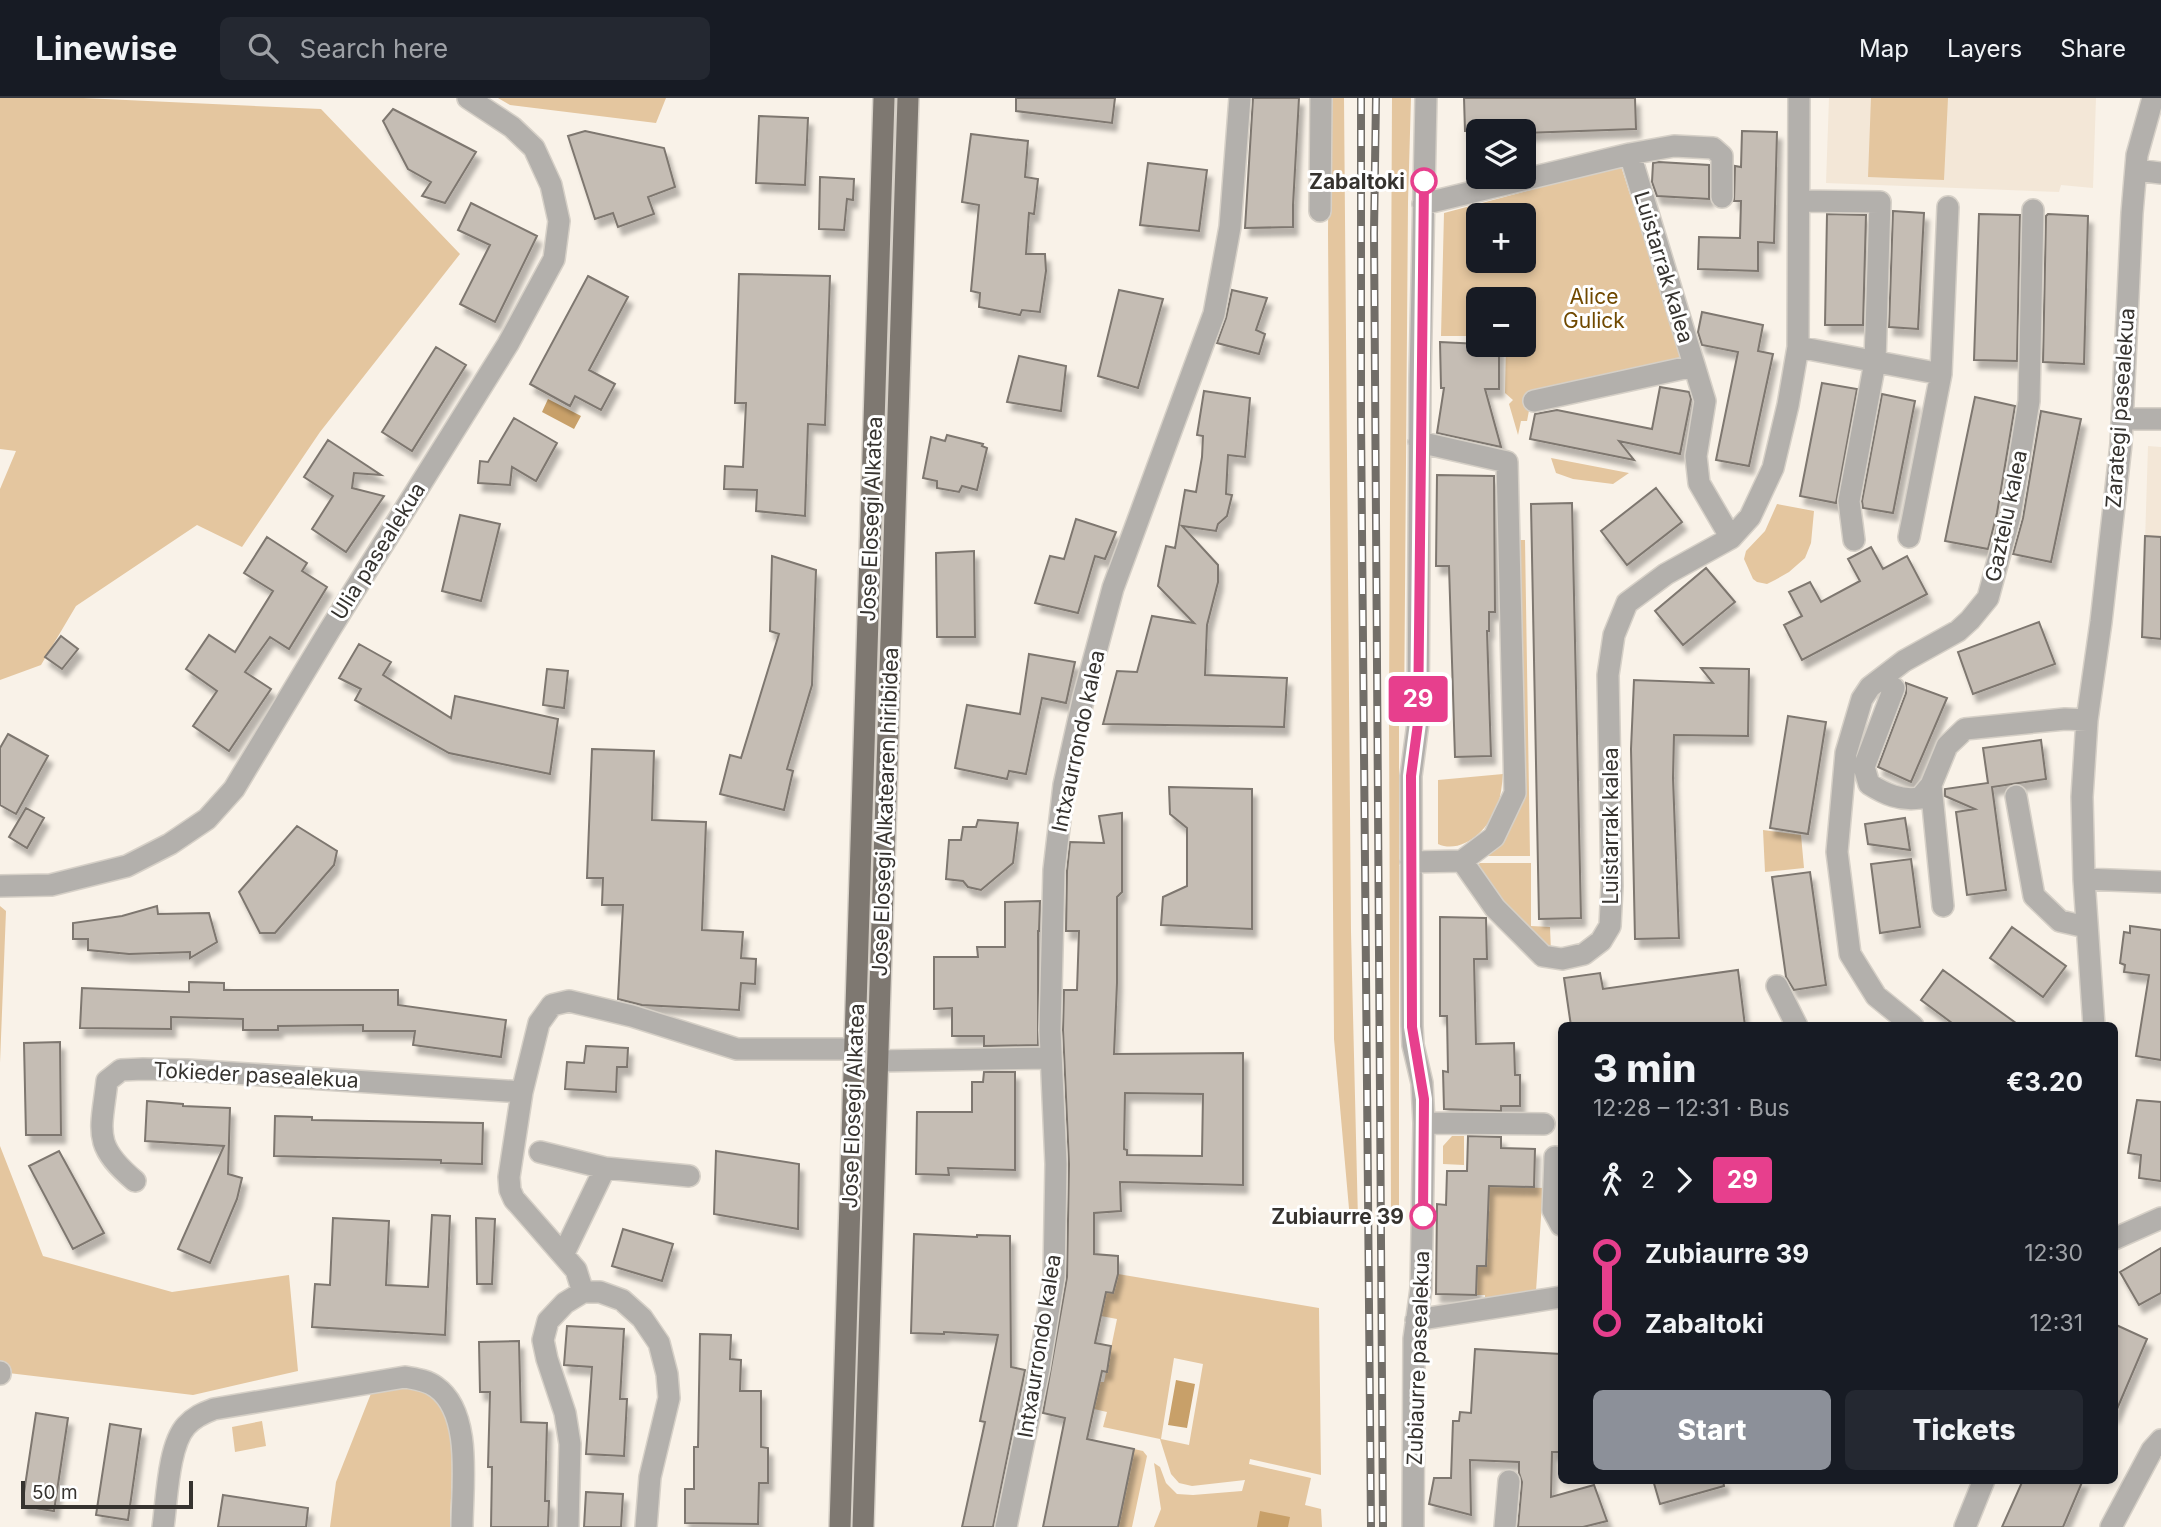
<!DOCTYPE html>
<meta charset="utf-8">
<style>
:root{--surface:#171b24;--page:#242831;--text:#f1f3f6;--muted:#9ea1a6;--line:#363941;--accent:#8c9099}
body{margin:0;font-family:Inter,sans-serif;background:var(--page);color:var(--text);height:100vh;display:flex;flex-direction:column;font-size:26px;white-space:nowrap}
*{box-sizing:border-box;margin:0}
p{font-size:23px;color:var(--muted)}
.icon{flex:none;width:38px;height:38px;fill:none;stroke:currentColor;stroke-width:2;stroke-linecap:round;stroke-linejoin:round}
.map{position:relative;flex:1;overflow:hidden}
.drawer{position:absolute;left:1558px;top:924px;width:560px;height:462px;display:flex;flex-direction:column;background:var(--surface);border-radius:10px;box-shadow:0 4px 10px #0003}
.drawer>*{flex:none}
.badge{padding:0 14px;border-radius:5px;font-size:24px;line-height:46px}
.buttons{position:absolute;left:1466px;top:21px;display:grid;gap:14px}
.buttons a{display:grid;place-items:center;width:70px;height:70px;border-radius:10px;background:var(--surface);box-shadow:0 4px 10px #0003;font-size:35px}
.scale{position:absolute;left:21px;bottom:18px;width:172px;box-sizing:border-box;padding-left:7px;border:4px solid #36332f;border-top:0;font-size:19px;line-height:24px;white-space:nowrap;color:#36332f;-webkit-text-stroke:5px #fff;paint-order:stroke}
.map>.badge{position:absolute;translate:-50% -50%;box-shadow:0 0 0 4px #fff}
.legs{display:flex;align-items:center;gap:10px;height:77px;padding:0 35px;font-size:23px}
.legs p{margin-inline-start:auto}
.head{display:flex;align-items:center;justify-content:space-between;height:119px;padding:0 35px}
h1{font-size:38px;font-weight:800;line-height:52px}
.action{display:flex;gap:14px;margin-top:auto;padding:14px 35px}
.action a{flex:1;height:80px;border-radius:10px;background:var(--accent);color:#fff;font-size:28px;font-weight:800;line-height:80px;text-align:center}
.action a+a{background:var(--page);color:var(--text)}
ul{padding:0 35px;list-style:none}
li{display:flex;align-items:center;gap:24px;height:70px;font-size:26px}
li i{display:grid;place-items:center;width:10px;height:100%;margin:0 9px;background:currentColor}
li i::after{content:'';width:18px;height:18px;margin:-9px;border:5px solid;border-radius:50%;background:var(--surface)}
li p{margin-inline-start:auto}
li:first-child i{background:linear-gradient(#0000 50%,currentColor 0)}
li:last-child i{background:linear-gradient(currentColor 50%,#0000 0)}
header{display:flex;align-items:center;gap:42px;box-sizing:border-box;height:98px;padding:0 35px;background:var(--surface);border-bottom:2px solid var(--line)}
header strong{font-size:33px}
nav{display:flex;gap:38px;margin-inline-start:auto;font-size:24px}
.search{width:490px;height:63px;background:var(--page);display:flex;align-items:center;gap:18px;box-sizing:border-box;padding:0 24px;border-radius:10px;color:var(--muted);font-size:26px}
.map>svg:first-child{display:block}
.built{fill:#f3e7d7}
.green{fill:#e4c69f;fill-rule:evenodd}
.water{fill:#c8a069}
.building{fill:#c5bdb4;stroke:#7e776f;stroke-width:2;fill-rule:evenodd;filter:url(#shadow)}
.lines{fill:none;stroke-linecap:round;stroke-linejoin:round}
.minor-casing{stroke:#d6d0c7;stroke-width:24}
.major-casing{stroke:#d6d0c7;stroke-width:24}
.minor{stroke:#b3b0ac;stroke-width:21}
.major{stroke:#7e7871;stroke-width:21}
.rail-casing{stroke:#726e68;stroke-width:8}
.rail{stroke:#fff;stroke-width:5;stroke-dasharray:16;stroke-linecap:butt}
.line-1-casing{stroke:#fff;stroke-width:16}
.line-1{stroke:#e73f8d;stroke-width:10}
.stop-1-dot{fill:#fff;stroke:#e73f8d;stroke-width:3.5}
.labels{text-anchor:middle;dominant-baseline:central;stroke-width:6;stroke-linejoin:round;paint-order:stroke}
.stop-label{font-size:21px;font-weight:bold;fill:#36332f;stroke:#fff;text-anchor:end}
.street-label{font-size:21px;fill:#36332f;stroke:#fff}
.park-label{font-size:21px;fill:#704900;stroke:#fff}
</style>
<header>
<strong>Linewise</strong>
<div class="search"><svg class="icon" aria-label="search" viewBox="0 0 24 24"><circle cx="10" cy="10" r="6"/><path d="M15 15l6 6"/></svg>Search here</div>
<nav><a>Map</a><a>Layers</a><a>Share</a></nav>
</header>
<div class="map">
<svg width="2161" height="1429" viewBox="0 0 2161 1429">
<defs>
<filter id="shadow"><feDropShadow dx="4.5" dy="8" stdDeviation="2" flood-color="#0004"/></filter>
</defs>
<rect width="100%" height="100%" fill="#f9f2e8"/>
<path class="built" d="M1829,0H2096L2093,90L2061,87L2059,94L1826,85Z
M2148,348L2161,349V540L2142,539Z"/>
<path class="green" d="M0,0H83L321,11L460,156L320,334L242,449L197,427L76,508L41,567L0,582V391L16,353L0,351Z
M498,0H666L656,25L510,7Z
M1329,0H1344L1351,834L1358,1122H1350L1334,941L1328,135Z
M1392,0H1411L1408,104L1404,625L1399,627V1122H1391L1389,611Z
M1871,0H1948L1944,82L1868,79Z
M1621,68L1682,261L1532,297L1527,323H1521L1518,337L1509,306L1513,302L1505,295L1506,247H1524V201H1479V238H1441L1444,115ZM1479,117H1524V163H1479Z
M1551,360L1629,375L1613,386L1573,381L1556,375Z
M1777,406L1814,413L1811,445L1805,460L1789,474L1775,482L1767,486L1757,484L1753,481L1744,461L1746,453L1765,433Z
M1517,442H1525L1530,758H1486L1501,745L1522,695Z
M1503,676C1502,687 1501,698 1497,709C1489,731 1462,757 1438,746V682Z
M1763,732L1801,737L1804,770L1765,774Z
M1480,765H1531V828L1550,829L1551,853L1544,850L1473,770Z
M0,808L6,813L0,965Z
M1452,1038H1464V1067L1443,1066V1048Z
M0,1048L43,1158L172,1194L289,1177L298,1273L193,1297L0,1274Z
M1489,1077L1499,1088L1543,1090L1536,1193L1485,1200V1197H1476L1477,1168Z
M1118,1176L1319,1210L1321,1377L1250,1361L1249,1366L1311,1380L1305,1407L1321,1411L1322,1429H1154L1161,1411L1154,1365L1160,1369L1166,1385L1177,1396L1193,1397L1242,1393L1245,1382L1192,1388L1179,1385L1171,1376L1160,1341L1103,1329L1107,1314L1094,1311L1100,1284H1104L1117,1221L1101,1218L1106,1194H1113ZM1174,1260L1203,1266L1189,1347L1161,1341Z
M407,1286C414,1288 427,1290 433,1294C460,1316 450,1397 450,1429H330L336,1384L372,1293Z
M262,1323L266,1348L235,1354L232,1329Z
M1134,1351L1143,1353L1147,1358L1132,1429H1118Z"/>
<path class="water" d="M548,301L581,318L574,331L542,314Z
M1176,1282L1195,1286L1187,1330L1168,1327Z
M1260,1413L1290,1419L1288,1429H1257Z"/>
<path class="building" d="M1016,0H1115L1112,25L1016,13Z
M1253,0H1299L1293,107V129L1245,130Z
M1464,0H1635L1636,31L1524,35L1465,33Z
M393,11L476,54L445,105L422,98L431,84L408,71L383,23Z
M759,18L808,20L805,87L756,85Z
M585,33L664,50L675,89L648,99L654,116L618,129L613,115L595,121L568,38Z
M1742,33L1777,34L1774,145L1758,144V173L1698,171L1699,139L1740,140L1741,103H1734L1735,68L1741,69Z
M971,36L1028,43L1025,79L1038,81L1034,116L1029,115L1026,156H1045L1046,173L1040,214L1022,212L1020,217L979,209L980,195L971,193L979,107L962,104Z
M1659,64L1709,67V101L1657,98L1652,84L1653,65Z
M1148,65L1207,72L1199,133L1140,127Z
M820,79L854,81L853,102L847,101L844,132L819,131Z
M471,105L537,138L495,224L460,206L490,147L458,132Z
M1893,113L1924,115L1918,231L1889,229Z
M1827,116L1866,117L1863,227H1825Z
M1979,116L2020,117L2017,263L1974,262Z
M2048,116L2088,118L2084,266L2043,264L2046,118Z
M739,176L830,178L825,327L808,326L805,418L756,413L757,392L724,391L725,368L743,369L746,305H735Z
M588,178L628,199L589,272L615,286L601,312L575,298L570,308L530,286Z
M1119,192L1163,201L1138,290L1098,278Z
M1232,192L1267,200L1256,232L1265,236L1259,256L1217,245L1226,220Z
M1702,214L1763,227L1758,253L1773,256L1749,368L1716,362L1738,254L1702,247L1698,234Z
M1440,244L1499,247V291H1485L1501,349L1437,335L1444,290H1441Z
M436,249L466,267L412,353L382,334Z
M1019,258L1066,268L1061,313L1007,304Z
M1822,285L1857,291L1836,405L1800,398Z
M1660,289L1689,294L1691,301L1680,356L1619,343L1634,362L1530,341L1535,316L1557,312L1652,331Z
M1204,293L1250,300L1245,359L1228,357L1226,396L1232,397L1227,418L1218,426L1216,433L1182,428L1218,467V484L1207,527L1205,577L1287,580L1284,629L1103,626L1117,573L1137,574L1152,518L1194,525L1158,488L1166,448L1175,450L1185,392L1196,394L1202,359L1203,338L1197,337Z
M1882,296L1915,303L1893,415L1863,410L1862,403Z
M1975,299L2015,308L1997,415L1988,451L1945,443Z
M2041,313L2081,321L2051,464L2013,456L2023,420Z
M514,320L557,345L536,383L512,369L510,387L478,385L480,363L488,364Z
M947,337L983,346L982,348L987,350L977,392L962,388L959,394L937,390V383L923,380L931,339L945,343Z
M328,342L381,377L354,375L352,390L384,398L346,454L312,431L333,398L304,379Z
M1437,377L1494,378L1495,514H1489V533H1487L1491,658L1455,659L1449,468H1436Z
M1656,390L1682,424L1627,467L1601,433Z
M1572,405L1581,820L1539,821L1531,406Z
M460,417L500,426L481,503L442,493Z
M1076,421L1116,434L1105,461L1095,458L1078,515L1035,505L1050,458L1064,461Z
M2145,438L2161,439V541L2142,539Z
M267,439L307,465L302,473L327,489L289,551L270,539L245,574L271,591L229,653L193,628L217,593L186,571L209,537L235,554L273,493L244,475Z
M1871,449L1883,471L1907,458L1927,496L1802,562L1784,527L1802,518L1789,494L1810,484L1821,504L1860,483L1848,461Z
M974,453L975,539H937L936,455Z
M772,458L816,472L812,587L787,671L793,673L784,712L720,696L730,657L741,660L779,536L770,533Z
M1706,470L1735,504L1683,547L1655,513Z
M2039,524L2055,566L1973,596L1958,554Z
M61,538L78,551L62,571L45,559Z
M359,546L391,564L383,577L451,620L455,598L558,621L550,676L449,655L355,602L361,591L339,580Z
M1029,556L1075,564L1066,605L1042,600L1026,676L1009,673L1007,681L955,670L967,607L1020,616Z
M1701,570L1749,571L1748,638L1674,637L1673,680L1679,840L1635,841L1631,651L1634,582L1713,585Z
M547,571L568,573L564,610L543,607Z
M1906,585L1947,600L1911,684L1878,669L1906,595Z
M1788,618L1826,624L1808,736L1770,730Z
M8,636L48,658L16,716L0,707V650Z
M2041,642L2046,681L1992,689L2006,792L1967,797L1956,714L1975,711L1945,698V691L1988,685L1983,650Z
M592,651L654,653L652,722L706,724L702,832L743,834L741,860L756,861L755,886L741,885L739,912L642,907L618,901L623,807H602L603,780H587Z
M1169,689L1252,691V831L1161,827L1163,799L1187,788V730L1170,716Z
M26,710L44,720L27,750L9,739Z
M1122,715V794L1117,799V885L1114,956L1243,955V1087L1120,1084L1121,1113L1094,1115V1156L1118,1158V1176L1113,1195L1106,1194L1095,1245L1111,1248L1107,1274L1102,1273L1087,1341L1134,1351L1118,1429H1043L1065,1320L1043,1315L1067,1179L1069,1066L1063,932L1064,892H1077L1079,833H1066L1067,773L1070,744L1104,745L1099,718ZM1125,995L1203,996L1202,1058L1127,1057V1052L1124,1051Z
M1905,720L1910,752L1868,746L1865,726Z
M978,722L1018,725L1013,765L981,792L968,789L963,783L946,781L949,742H961L963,729H976Z
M297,728L337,753L334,767L275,835H260L239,794Z
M1911,761L1920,829L1880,835L1871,766Z
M1810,774L1826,887L1794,892L1786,879L1772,779Z
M1040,803L1039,833H1038V947L984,948V938H952V910L934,911V859H978L977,849H1005V804Z
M157,808L158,816L209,815L217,844L190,860V854L129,856L88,852V841H73V825L122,818Z
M1440,819L1486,820L1487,861H1474L1476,946L1514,945L1515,977H1520V1008H1501V1013L1444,1011L1443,973L1448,974L1447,918H1440Z
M2130,828L2161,832V962L2136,958L2149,877L2124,874L2125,867L2120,865L2124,834L2130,835Z
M2012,829L2066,868L2043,899L1990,860Z
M1738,872L1745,928H1571L1564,880L1600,875L1603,891Z
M1943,872L2020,928H1956L1921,902Z
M189,884L224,885V892H398V907L506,922L501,959L413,947L415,933H363V927L278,928V932H243V921L171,919V931L80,930L82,890L189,894Z
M60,944L61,1037H26L24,945Z
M586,948L628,950L627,969H617L616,994L565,991L567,964L584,965Z
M984,974H1015V1072L948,1070L949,1077L916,1076L917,1014H972V984H983Z
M2137,1002L2161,1004V1083L2139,1080L2141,1057L2128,1055Z
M147,1003L183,1006V1008L230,1010L228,1076L242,1080L237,1101L210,1165L178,1151L224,1048L145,1043Z
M275,1018L312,1019V1022L483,1025L482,1066L441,1065V1062L274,1058Z
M1468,1038L1501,1039V1050L1535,1051L1534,1089L1489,1088L1486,1168H1477L1476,1197L1436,1196L1437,1106L1446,1107L1447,1073H1467Z
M59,1053L104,1135L73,1151L29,1068Z
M716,1053L799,1066L798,1131L714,1116Z
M432,1117L450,1118L445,1237L312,1229L315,1186L330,1187L333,1120L389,1123L386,1187L428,1189Z
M476,1120L495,1121L492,1186H477Z
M623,1131L673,1146L662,1183L612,1168Z
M914,1136L977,1139V1137L1010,1138L1011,1269L1025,1272L993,1429H962L985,1324L980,1323L998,1237L944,1234V1236L911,1235Z
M2161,1150V1195L2139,1207L2120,1174Z
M2114,1226L2147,1241L2114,1318Z
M567,1228L624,1231L620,1301H627L624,1358L586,1356L592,1269L564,1267Z
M700,1236L731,1237L730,1261L741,1262L740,1293H761V1349L768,1350V1385H759L758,1426L685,1425V1391H694V1349H698Z
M519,1243L521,1324L547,1325L545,1403H549L548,1429H491L492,1369H488L490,1294H480L479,1244Z
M1475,1251L1561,1256L1560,1354H1552L1551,1399L1594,1387L1607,1423L1583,1429H1518L1522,1384L1519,1375V1364L1470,1362L1471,1417L1429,1406L1434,1380H1451L1453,1323H1459L1460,1314L1471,1315Z
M36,1315L68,1320L54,1413L22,1408Z
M110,1326L141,1331L128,1422L96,1417Z
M1653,1382H1723L1724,1388L1660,1406Z
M2023,1382H2083L2063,1429H2002Z
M586,1394L623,1396L621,1429H584Z
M223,1397L308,1410L306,1429H218Z"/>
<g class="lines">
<g class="minor-casing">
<path id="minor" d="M1630,56L1705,303L1696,358L1699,385L1731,440
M2136,72L2161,75
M1799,103L1880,104L1875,264L1849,403L1854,442
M1423,106L1630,56L1674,48L1713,50L1722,58V99
M1320,113L1321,0
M1798,249L1941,276
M1534,303L1694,268
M2122,321H2161
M1419,344L1507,364L1515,695L1494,739L1462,763
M1909,439L1941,276L1948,109
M1894,590L1864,669L1869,686C1885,696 1900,703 1920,700L1931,687L1947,648L1965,631L2065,621L2087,622
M1931,687L1943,808
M2016,698L2034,798L2060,823L2086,829
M1462,763L1495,810L1543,858L1562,861L1584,856L1601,843L1610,828L1612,788L1608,577L1614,537L1627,505L1666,476L1731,440L1750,419L1773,370L1788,307L1798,249L1799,0
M1411,764L1462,763
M2084,781L2161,784
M0,788L51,787L127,768L170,746L207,721L234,691L329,533L508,246L554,161L559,123L551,87L534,50L512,29L468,0
M1777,888L1797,928
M1913,928L1876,898L1850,856L1837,754L1846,655L1862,601L1870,589L1904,563L1958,533L1970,522L1988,500L2010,418L2029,303L2033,112
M2094,928L2084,781L2082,699L2087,622L2101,524L2121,346L2132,115L2137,57L2153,0
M878,963L1050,960
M522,994L539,925L552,907L569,903L632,918L737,951H855
M1424,1025L1544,1026
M540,1054L605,1070
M1555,1059L1553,1112L1561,1127
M135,1083C92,1047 101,1034 107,983L121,972L143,971L187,972L522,994L509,1079L510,1092L514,1101L576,1172L583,1194
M2114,1141L2161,1120
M563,1157L605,1070L689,1078
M1416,1222L1561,1199
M0,1274V1276
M163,1429C167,1402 168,1348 186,1328C194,1319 203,1315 214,1311L405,1279C416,1281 427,1282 436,1289C473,1315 462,1388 462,1429
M568,1429L570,1346L565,1315L547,1261L543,1242L548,1223L565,1205L583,1194H600L622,1202L642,1220L659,1245L667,1276L669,1300L650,1379L646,1429
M1006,1429L1039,1270L1054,1179L1056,1066L1050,932L1054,772L1064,687L1084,598L1113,490L1214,216L1230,129L1240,0
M1413,1429L1414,1241L1421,1191L1424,1025L1422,985L1413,947L1412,928L1411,678L1418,625L1420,280L1426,0
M1505,1429L1509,1383
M1965,1429L1984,1382
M2111,1429L2152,1352L2161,1342"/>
</g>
<g class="major-casing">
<path id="major" d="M840,1429L884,0
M863,1429L908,0"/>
</g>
<use href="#minor" class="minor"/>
<use href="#major" class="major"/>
<g class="rail-casing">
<path id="rail" d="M1361,0V323L1371,1429
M1376,0L1374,135L1383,1429"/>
</g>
<use href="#rail" class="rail"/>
</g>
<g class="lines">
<g class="line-1-casing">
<path id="line-1" d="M1423,1118L1424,1001L1412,929L1411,678L1418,625L1424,83"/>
</g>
<use href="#line-1" class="line-1"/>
</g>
<g class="stop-1-dot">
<circle cx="1424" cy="83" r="12"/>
<circle cx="1423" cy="1118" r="12"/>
</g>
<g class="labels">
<g class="stop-label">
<text x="1405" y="83">Zabaltoki</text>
<text x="1404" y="1118">Zubiaurre 39</text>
</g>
<g class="street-label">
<text transform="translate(1664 169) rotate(73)">Luistarrak kalea</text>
<text transform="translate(2120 310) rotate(-86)">Zarategi pasealekua</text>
<text transform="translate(2006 418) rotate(-78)">Gaztelu kalea</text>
<text transform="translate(871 421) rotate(-88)">Jose Elosegi Alkatea</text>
<text transform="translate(378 453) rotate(-58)">Ulia pasealekua</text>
<text transform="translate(1078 643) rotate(-78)">Intxaurrondo kalea</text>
<text transform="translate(885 714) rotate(-88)">Jose Elosegi Alkatearen hiribidea</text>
<text transform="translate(1610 728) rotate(-90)">Luistarrak kalea</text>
<text transform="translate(256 977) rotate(3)">Tokieder pasealekua</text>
<text transform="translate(853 1008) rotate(-88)">Jose Elosegi Alkatea</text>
<text transform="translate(1039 1248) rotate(-81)">Intxaurrondo kalea</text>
<text transform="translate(1418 1260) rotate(-88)">Zubiaurre pasealekua</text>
</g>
<g class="park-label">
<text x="1594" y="198">Alice<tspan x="1594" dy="24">Gulick</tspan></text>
</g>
</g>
</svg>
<div class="buttons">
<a><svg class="icon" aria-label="layers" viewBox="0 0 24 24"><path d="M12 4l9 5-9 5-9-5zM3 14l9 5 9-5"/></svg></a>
<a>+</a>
<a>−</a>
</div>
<div class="scale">50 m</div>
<b class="badge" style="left:1418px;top:601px;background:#e73f8d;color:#fff">29</b>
<section class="drawer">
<div class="head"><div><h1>3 min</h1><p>12:28 – 12:31 · Bus</p></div><b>€3.20</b></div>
<div class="legs"><svg class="icon" aria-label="walk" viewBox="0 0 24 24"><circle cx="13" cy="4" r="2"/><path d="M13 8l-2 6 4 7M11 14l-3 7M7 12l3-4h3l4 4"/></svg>2<svg class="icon" aria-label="forward" viewBox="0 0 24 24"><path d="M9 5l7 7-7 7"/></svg><b class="badge" style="background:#e73f8d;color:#fff">29</b></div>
<ul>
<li><i style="color:#e73f8d"></i><b>Zubiaurre 39</b><p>12:30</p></li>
<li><i style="color:#e73f8d"></i><b>Zabaltoki</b><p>12:31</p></li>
</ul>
<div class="action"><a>Start</a><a>Tickets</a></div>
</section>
</div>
